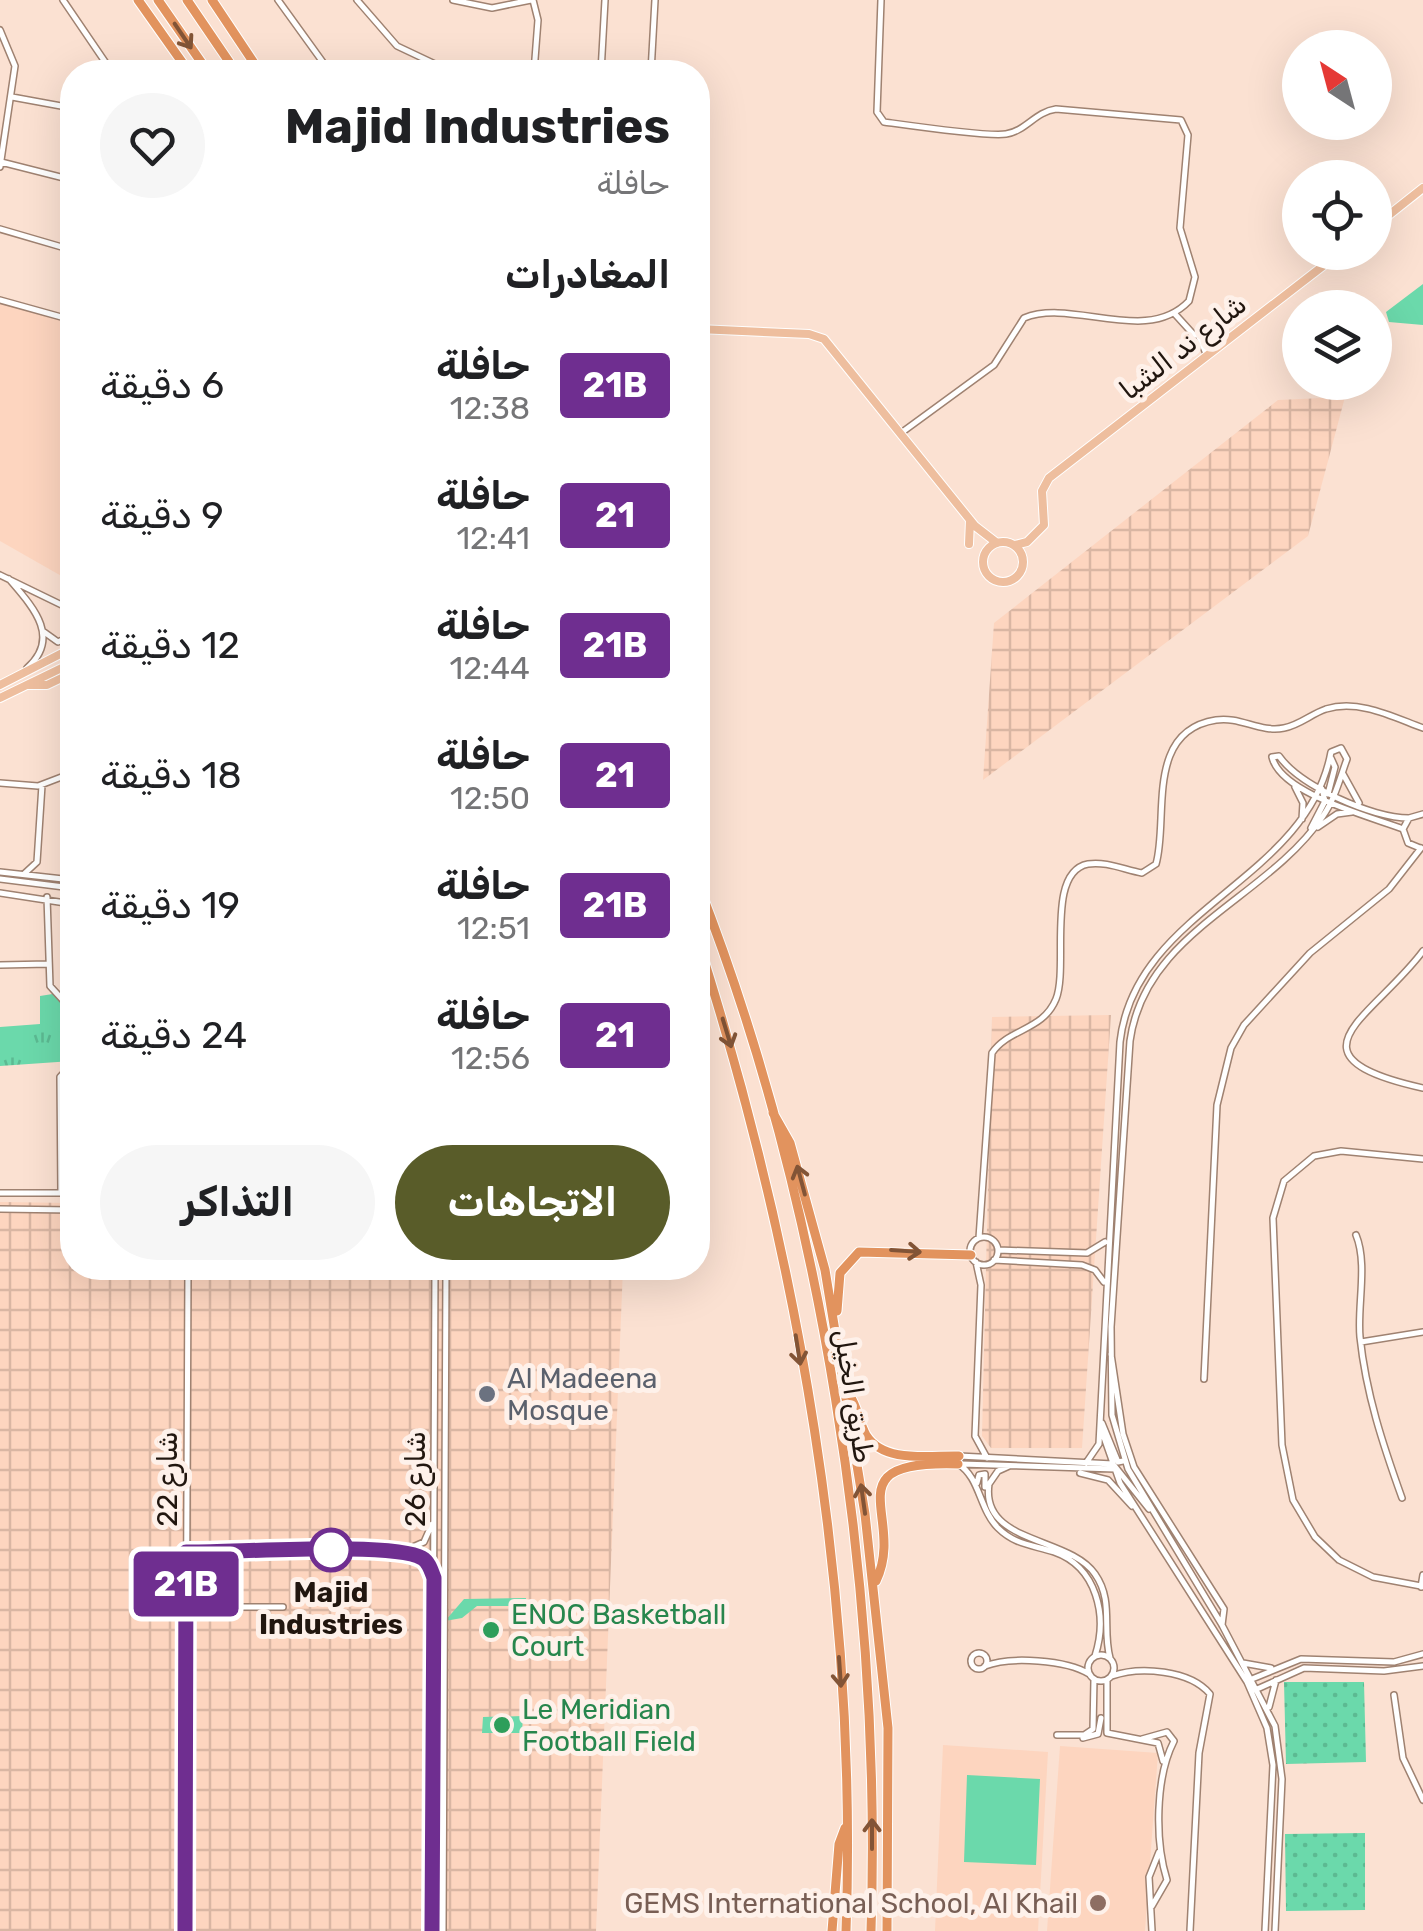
<!DOCTYPE html>
<html lang="ar">
<meta charset="utf-8">
<style>
:root{--surface:#fff;--page:#f6f6f6;--text:#202124;--muted:#757577;--accent:#595c29}
body{margin:0;font-family:Rubik,"Noto Naskh Arabic",sans-serif;background:var(--page);color:var(--text);direction:rtl;height:100vh;display:flex;flex-direction:column;font-size:38px;white-space:nowrap}
*{box-sizing:border-box;margin:0}
p{font-size:32px;color:var(--muted)}
.icon{flex:none;width:55px;height:55px;fill:none;stroke:currentColor;stroke-width:2;stroke-linecap:round;stroke-linejoin:round}
.map{position:relative;flex:1;overflow:hidden;direction:ltr}
.details{position:absolute;left:60px;top:60px;width:650px;height:1220px;display:flex;flex-direction:column;background:var(--surface);border-radius:40px;box-shadow:0 10px 40px #0002;direction:rtl}
.details>*{flex:none}
.badge{padding:0 20px;border-radius:8px;font-size:35px;line-height:65px}
.needle{width:65px;rotate:324deg}
.tools{position:absolute;left:1282px;top:30px;display:grid;gap:20px}
.tools a{display:grid;place-items:center;width:110px;height:110px;border-radius:50%;background:var(--surface);box-shadow:0 10px 40px #0002;font-size:50px}
.map>.badge{position:absolute;translate:-50% -50%;box-shadow:0 0 0 5px #fff}
h2{padding:0 40px;font-size:38px;line-height:90px}
.round{display:grid;place-items:center;flex:none;width:105px;height:105px;border-radius:52px;background:var(--page)}
.headline{display:flex;align-items:center;justify-content:space-between;height:170px;padding:0 40px}
h1{font-size:48px;font-weight:700;line-height:75px}
.action{display:flex;gap:20px;margin-top:auto;padding:20px 40px}
.action a{flex:1;height:115px;border-radius:60px;background:var(--accent);color:#fff;font-size:40px;font-weight:700;line-height:115px;text-align:center}
.action a+a{background:var(--page);color:var(--text)}
ul{padding:0;list-style:none}
li{display:flex;align-items:center;gap:30px;height:130px;padding:0 40px}
li div{flex:1}
li b{display:block;font-size:38px}
li em{font-style:normal}
li .badge{min-width:110px;font-weight:700;text-align:center}
.map>svg:first-child{display:block}
.built{fill:#fdd5bf}
.industrial{fill:url(#industrial-grid)}
.grass{fill:url(#grass-dots)}
.park{fill:url(#park-tufts)}
.pitch{fill:#6bd9ab}
.lines{fill:none;stroke-linecap:round;stroke-linejoin:round}
.minor-casing{stroke:#9f8271;stroke-width:8}
.major-casing{stroke:#fff;stroke-width:10}
.highway-casing{stroke:#fff;stroke-width:11}
.minor{stroke:#fff;stroke-width:5}
.major{stroke:#eebe9e;stroke-width:8}
.highway{stroke:#e2935e;stroke-width:9}
.oneway{stroke:#825436}
.line-casing{stroke:#fff;stroke-width:22}
.line{stroke:#6f2e90;stroke-width:15}
.worship-dot{fill:#6b7280;stroke:#fef1ea;stroke-width:4}
.stop-dot{fill:#fff;stroke:#6f2e90;stroke-width:5}
.leisure-dot{fill:#2e9e5b;stroke:#fef1ea;stroke-width:4}
.education-dot{fill:#8d6e63;stroke:#fef1ea;stroke-width:4}
.labels{text-anchor:middle;dominant-baseline:central;stroke-width:10;stroke-linejoin:round;paint-order:stroke}
.street-label{font-size:28px;fill:#21160f;stroke:#fef1ea}
.worship-label{font-size:28px;fill:#5b616d;stroke:#fef1ea;text-anchor:start}
.stop-label{font-size:28px;font-weight:bold;fill:#21160f;stroke:#fef1ea}
.leisure-label{font-size:28px;fill:#27864d;stroke:#fef1ea;text-anchor:start}
.education-label{font-size:28px;fill:#785e54;stroke:#fef1ea;text-anchor:end}
</style>
<div class="map">
<svg width="1423" height="1931" viewBox="0 0 1423 1931">
<defs>
<pattern id="industrial-grid" width="8" height="8" patternUnits="userSpaceOnUse" patternTransform="scale(2.5)"><rect width="8" height="8" fill="#fdd5bf"/><path d="M0 4h8M4 0v8" fill="none" stroke="#d9b6a3"/></pattern>
<pattern id="grass-dots" width="8" height="8" patternUnits="userSpaceOnUse" patternTransform="scale(2.5)"><rect width="8" height="8" fill="#6bd9ab"/><path d="M2 2h.1M6 6h.1" fill="none" stroke="#5cba92" stroke-width="1.8" stroke-linecap="round"/></pattern>
<pattern id="park-tufts" width="24" height="20" patternUnits="userSpaceOnUse" patternTransform="scale(2.5)"><rect width="24" height="20" fill="#6bd9ab"/><path d="M3 7l-1-3M5 7V3M7 7l1-3M15 17l-1-3M17 17v-4M19 17l1-3" fill="none" stroke="#5cba92"/></pattern>
</defs>
<rect width="100%" height="100%" fill="#fbe1d2"/>
<path class="built" d="M0,303L72,324V582L0,541Z
M943,1745L1048,1752L1038,1931H935Z
M1060,1746L1158,1753L1145,1931H1047Z"/>
<path class="industrial" d="M1345,397L1308,536L983,780L994,623L1278,400Z
M1111,1015L1082,1448H991L982,1436L992,1017Z
M0,1202L72,1203V1268H623L596,1931H0Z"/>
<path class="grass" d="M1284,1682H1364L1366,1762L1286,1764Z
M1365,1833V1910L1286,1911L1285,1834Z"/>
<path class="park" d="M65,992L72,997V1061L0,1066V1027L40,1024V996Z
M526,1598L525,1616L511,1606H477L462,1618L445,1621L464,1599Z"/>
<path class="pitch" d="M1423,284V325L1389,322L1386,312Z
M49,1005L72,1020V1040L40,1020Z
M523,1716L522,1733H482L483,1717Z
M967,1775L1040,1779L1036,1865L964,1862Z"/>
<g class="lines">
<g class="minor-casing">
<path id="minor" d="M63,0L112,72
M278,0L330,72
M357,0L397,46L452,72
M453,0L492,8L531,0
M533,0L538,20L534,72
M881,0L877,112L884,122C906,125 988,137 1006,134C1026,131 1035,112 1056,109L1181,120L1188,135L1180,228L1195,277L1189,301C1146,346 1073,298 1024,318L994,365L901,433
M0,30L15,66L0,167
M601,72L605,0
M651,72L655,0
M12,97L72,108
M1,162L72,180
M0,229L72,250
M0,300L72,320
M1174,313L1194,335L1230,337
M1199,337L1207,356
M0,575L72,610
M9,579C32,606 62,637 27,668
M44,632L58,642L72,635
M1343,774L1359,803
M0,783L38,786L72,773
M1295,787L1303,803L1302,819
M1328,794L1335,767L1331,758
M1318,827L1337,814L1352,812
M1311,828L1325,801L1322,789
M1403,829C1369,816 1281,794 1272,757L1279,756C1300,786 1372,818 1409,818
M1420,848L1408,843L1403,829L1409,818L1423,814
M0,872L72,880
M24,874L37,862L42,785
M0,879L72,888
M0,893L72,904
M47,897L50,986L72,1010
M1423,951C1373,1018 1279,1056 1423,1088
M0,965L49,964
M0,1193H72
M61,1193L60,1077L72,1064
M0,1209L72,1210
M1356,1235C1368,1264 1357,1306 1360,1337C1366,1394 1383,1445 1402,1498
M970 1251a14 14 0 1 1 28 0a14 14 0 1 1-28 0Z
M979,1238L992,1053C1009,1028 1043,1031 1056,999C1069,967 1045,872 1088,864C1106,861 1125,870 1142,873L1156,864C1169,820 1144,731 1216,720C1240,716 1260,733 1284,728C1300,725 1311,714 1326,709C1359,699 1393,717 1423,728
M998,1250L1087,1253L1105,1242
M994,1260L1082,1265L1095,1270L1104,1282
M976,1262L981,1285L975,1436L987,1458
M1361,1342L1423,1332
M1111,1354L1123,1434L1134,1467L1224,1609L1222,1625
M1204,1379L1217,1105L1231,1048L1244,1025L1310,953L1389,889L1421,848
M1102,1423L1118,1462L1123,1461
M1101,1429L1120,1483L1247,1682L1267,1728L1273,1765L1265,1931
M959,1456L1113,1464L1149,1509
M1086,1463L1099,1444L1120,1042C1135,908 1307,882 1331,752L1341,748L1347,759C1340,778 1335,799 1323,816C1266,900 1145,931 1130,1041L1111,1327L1112,1415L1128,1469L1222,1625L1275,1726L1282,1779L1275,1931
M958,1464C980,1477 979,1509 998,1528C1015,1545 1033,1545 1054,1552C1097,1567 1108,1616 1095,1656
M961,1464L1115,1469
M1009,1466L998,1471L989,1484C980,1544 1069,1536 1095,1574C1114,1601 1102,1629 1110,1658
M1080,1473L1108,1480L1132,1506
M977,1483L979,1475L985,1474V1487
M406,1550L424,1542L432,1524
M1421,1586L1373,1577L1339,1560L1315,1537L1293,1500L1282,1445L1273,1218L1284,1181L1314,1156L1341,1151L1423,1159
M1421,1587L1423,1575
M186,1607H283
M971 1661a8 8 0 1 1 16 0a8 8 0 1 1-16 0Z
M1088 1668a13 13 0 1 1 26 0a13 13 0 1 1-26 0Z
M1243,1663L1271,1668
M985,1666C1010,1656 1067,1660 1089,1674
M1112,1676C1140,1666 1190,1670 1210,1694L1199,1753L1190,1931
M1252,1679L1301,1659L1394,1662L1423,1654
M1107,1680V1733L1158,1743L1163,1761
M1255,1690L1304,1668L1384,1671L1423,1666
M1394,1695L1403,1758L1423,1800
M1269,1707L1276,1680
M1057,1735H1084L1093,1729L1094,1679
M1083,1738L1098,1734L1101,1718
M1142,1739L1167,1732L1174,1741C1155,1778 1155,1842 1167,1880L1152,1906
M185,1931L188,1268
M432,1931L435,1268
M443,1931L446,1268
M1152,1931L1149,1877L1159,1852"/>
</g>
<g class="major-casing">
<path id="major" d="M1375,226L1423,188
M698,329L809,334L824,339L975,526L997,543
M983 562a20 20 0 1 1 40 0a20 20 0 1 1-40 0Z
M969,544L970,520
M1015,545L1027,542L1044,525L1042,491L1049,478L1341,252
M0,685L72,648
M29,685H47L72,673
M0,698L72,663"/>
</g>
<g class="highway-casing">
<path id="highway" d="M138,0L189,72
M158,0L208,72
M187,0L236,72
M212,0L260,72
M698,884C823,1203 882,1589 871,1931
M698,941C799,1257 858,1598 846,1931
M773,1113L790,1143L825,1270L865,1514L888,1728L887,1931
M837,1311L840,1273L859,1252L971,1255
M850,1396C858,1408 859,1423 866,1435C884,1464 930,1455 959,1456
M876,1581C907,1517 829,1460 958,1464
M832,1931L839,1844L845,1828"/>
</g>
<use href="#minor" class="minor"/>
<use href="#major" class="major"/>
<use href="#highway" class="highway"/>
</g>
<defs><path id="oneway-shaft" d="M-6 0H5M1.5-3L5.5 0L1.5 3" fill="none" stroke-width="1.6" stroke-linecap="round" stroke-linejoin="round" transform="scale(2.5)"/></defs>
<g class="oneway">
<use href="#oneway-shaft" transform="translate(183 36) rotate(56)"/>
<use href="#oneway-shaft" transform="translate(727 1033) rotate(73)"/>
<use href="#oneway-shaft" transform="translate(801 1180) rotate(-105)"/>
<use href="#oneway-shaft" transform="translate(906 1251) rotate(4)"/>
<use href="#oneway-shaft" transform="translate(798 1350) rotate(81)"/>
<use href="#oneway-shaft" transform="translate(863 1499) rotate(-98)"/>
<use href="#oneway-shaft" transform="translate(840 1672) rotate(86)"/>
<use href="#oneway-shaft" transform="translate(872 1834) rotate(-90)"/>
</g>
<g class="lines">
<g class="line-casing">
<path id="line" d="M185,1931L186,1552C229,1553 394,1541 422,1558C429,1562 431,1570 434,1578L432,1931"/>
</g>
<use href="#line" class="line"/>
</g>
<circle class="worship-dot" cx="487" cy="1394" r="10"/>
<circle class="stop-dot" cx="331" cy="1550" r="20"/>
<g class="leisure-dot">
<circle cx="491" cy="1630" r="10"/>
<circle cx="502" cy="1725" r="10"/>
</g>
<circle class="education-dot" cx="1098" cy="1903" r="10"/>
<g class="labels">
<g class="street-label">
<text transform="translate(1183 347) rotate(-38)">شارع ند الشبا</text>
<text transform="translate(854 1396) rotate(81)">طريق الخيل</text>
<text transform="translate(167 1479) rotate(-90)">شارع 22</text>
<text transform="translate(415 1479) rotate(-90)">شارع 26</text>
</g>
<g class="worship-label">
<text x="507" y="1378">Al Madeena<tspan x="507" dy="32">Mosque</tspan></text>
</g>
<g class="stop-label">
<text x="331" y="1592">Majid<tspan x="331" dy="32">Industries</tspan></text>
</g>
<g class="leisure-label">
<text x="511" y="1614">ENOC Basketball<tspan x="511" dy="32">Court</tspan></text>
<text x="522" y="1709">Le Meridian<tspan x="522" dy="32">Football Field</tspan></text>
</g>
<g class="education-label">
<text x="1078" y="1903">GEMS International School, Al Khail</text>
</g>
</g>
</svg>
<div class="tools">
<a><svg class="needle" viewBox="-14 -14 28 28"><path d="M0-13l5 13h-10z" fill="#e53935"/><path d="M0 13l5-13h-10z" fill="#757577"/></svg></a>
<a><svg class="icon" aria-label="locate" viewBox="0 0 24 24"><circle cx="12" cy="12" r="6"/><path d="M12 2v4M12 18v4M2 12h4M18 12h4"/></svg></a>
<a><svg class="icon" aria-label="layers" viewBox="0 0 24 24"><path d="M12 4l9 5-9 5-9-5zM3 14l9 5 9-5"/></svg></a>
</div>
<b class="badge" style="left:186px;top:1584px;background:#6f2e90;color:#fff">21B</b>
<section class="details">
<div class="headline"><div><h1>Majid Industries</h1><p>حافلة</p></div><a class="round"><svg class="icon" aria-label="heart" viewBox="0 0 24 24"><path d="M12 20l-8-8c-3-5 5-10 8-4 3-6 11-1 8 4z"/></svg></a></div>
<h2>المغادرات</h2>
<ul>
<li><span class="badge" style="background:#6f2e90;color:#fff">21B</span><div><b>حافلة</b><p>12:38</p></div><em>6 دقيقة</em></li>
<li><span class="badge" style="background:#6f2e90;color:#fff">21</span><div><b>حافلة</b><p>12:41</p></div><em>9 دقيقة</em></li>
<li><span class="badge" style="background:#6f2e90;color:#fff">21B</span><div><b>حافلة</b><p>12:44</p></div><em>12 دقيقة</em></li>
<li><span class="badge" style="background:#6f2e90;color:#fff">21</span><div><b>حافلة</b><p>12:50</p></div><em>18 دقيقة</em></li>
<li><span class="badge" style="background:#6f2e90;color:#fff">21B</span><div><b>حافلة</b><p>12:51</p></div><em>19 دقيقة</em></li>
<li><span class="badge" style="background:#6f2e90;color:#fff">21</span><div><b>حافلة</b><p>12:56</p></div><em>24 دقيقة</em></li>
</ul>
<div class="action"><a>الاتجاهات</a><a>التذاكر</a></div>
</section>
</div>
